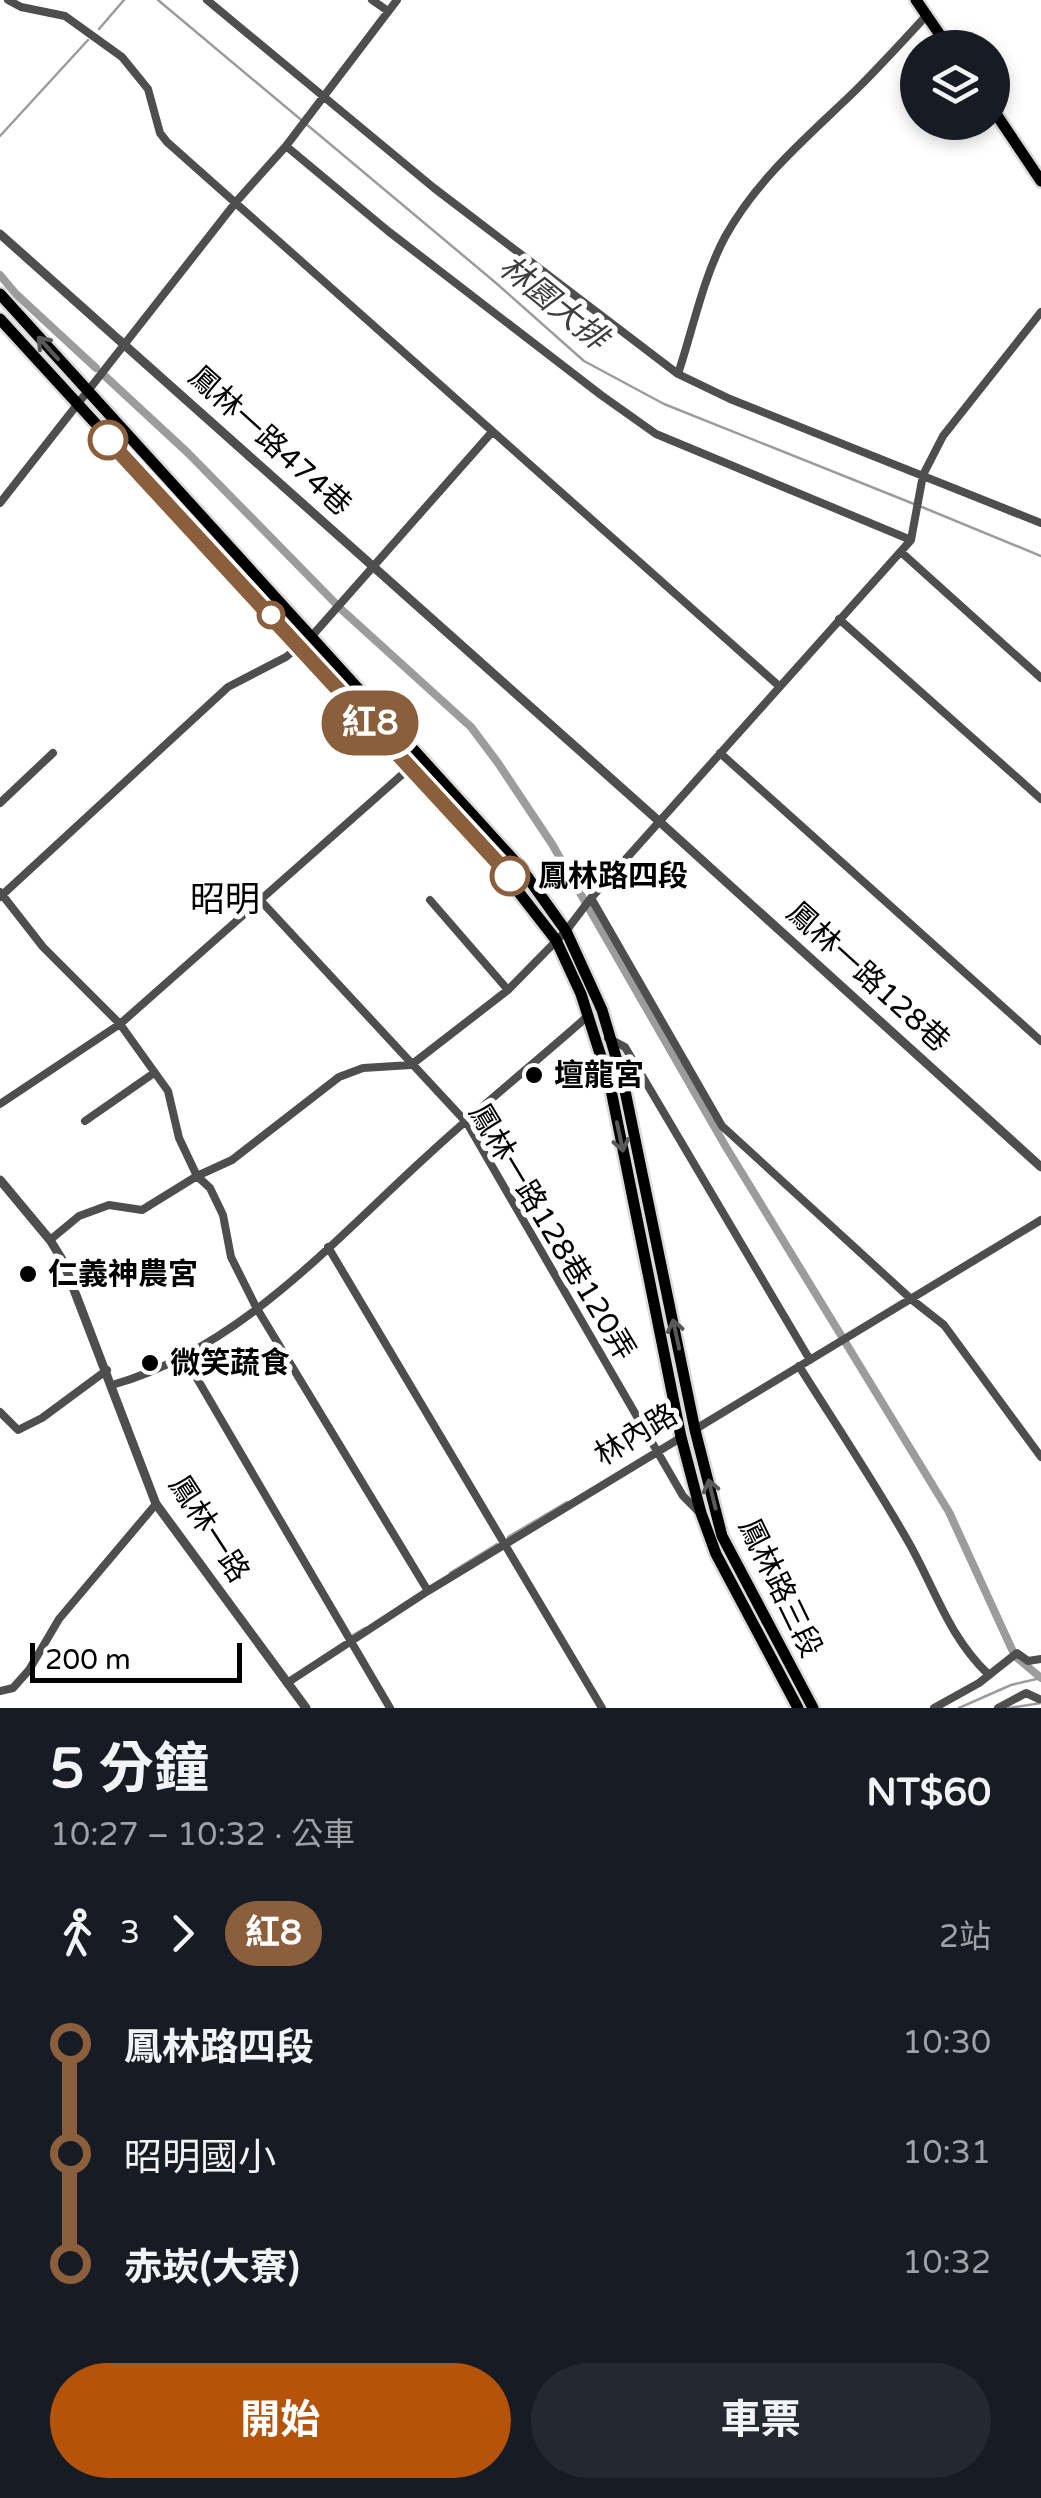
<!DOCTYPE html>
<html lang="zh-TW">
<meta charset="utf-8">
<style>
:root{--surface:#171b24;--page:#242831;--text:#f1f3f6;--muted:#9ea1a6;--accent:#b45309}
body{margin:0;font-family:"Varela Round","Noto Sans TC",sans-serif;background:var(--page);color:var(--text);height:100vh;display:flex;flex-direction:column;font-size:38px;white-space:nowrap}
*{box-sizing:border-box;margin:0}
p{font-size:32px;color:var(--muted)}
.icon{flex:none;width:55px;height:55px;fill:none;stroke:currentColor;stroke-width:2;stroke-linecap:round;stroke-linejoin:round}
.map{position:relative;height:1708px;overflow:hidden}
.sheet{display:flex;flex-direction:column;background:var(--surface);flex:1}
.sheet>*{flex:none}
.badge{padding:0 20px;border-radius:32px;font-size:35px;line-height:65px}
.tools{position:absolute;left:900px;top:30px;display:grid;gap:20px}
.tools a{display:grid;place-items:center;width:110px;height:110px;border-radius:50%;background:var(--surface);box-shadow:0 5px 15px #0003;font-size:50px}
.scale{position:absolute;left:30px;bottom:25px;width:212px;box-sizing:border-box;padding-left:10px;border:5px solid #000;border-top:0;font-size:28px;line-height:35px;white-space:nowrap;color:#000;-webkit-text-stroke:8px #fff;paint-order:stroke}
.map>.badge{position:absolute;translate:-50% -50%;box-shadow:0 0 0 5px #fff}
.legs{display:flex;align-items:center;gap:15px;height:110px;padding:0 50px;font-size:32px}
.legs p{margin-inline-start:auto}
.head{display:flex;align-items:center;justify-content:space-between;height:170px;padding:0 50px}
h1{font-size:55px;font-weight:700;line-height:75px}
.primary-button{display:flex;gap:20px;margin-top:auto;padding:20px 50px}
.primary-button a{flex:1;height:115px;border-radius:60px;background:var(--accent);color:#fff;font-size:40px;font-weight:700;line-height:115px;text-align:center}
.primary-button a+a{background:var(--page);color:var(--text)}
ul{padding:0 50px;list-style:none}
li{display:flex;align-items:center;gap:35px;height:110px;font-size:38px}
li i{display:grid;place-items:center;width:15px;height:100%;margin:0 12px;background:currentColor}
li i::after{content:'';width:25px;height:25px;margin:-12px;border:8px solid;border-radius:50%;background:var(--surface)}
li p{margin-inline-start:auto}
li:first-child i{background:linear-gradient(#0000 50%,currentColor 0)}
li:last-child i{background:linear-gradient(currentColor 50%,#0000 0)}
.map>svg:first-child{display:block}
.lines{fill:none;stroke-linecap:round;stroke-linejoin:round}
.stream{stroke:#9c9c9c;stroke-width:2.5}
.canal{stroke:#9c9c9c;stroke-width:8}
.primary-casing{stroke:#dbdbdb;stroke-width:16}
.minor{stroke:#4e4e4e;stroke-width:8}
.tertiary{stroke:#4e4e4e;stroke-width:9}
.primary{stroke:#000;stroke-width:11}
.oneway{stroke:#595959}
.line-1-casing{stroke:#fff;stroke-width:22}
.line-1{stroke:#8b5e3c;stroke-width:15}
.stop-1-dot{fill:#fff;stroke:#8b5e3c;stroke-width:5}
.poi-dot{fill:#000;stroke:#fff;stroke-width:4}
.labels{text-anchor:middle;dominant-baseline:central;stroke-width:10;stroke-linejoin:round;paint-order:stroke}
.street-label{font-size:30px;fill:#000;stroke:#fff}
.stop-label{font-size:30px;font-weight:bold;fill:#000;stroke:#fff;text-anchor:start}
.poi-label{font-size:30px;font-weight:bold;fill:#000;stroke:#fff;text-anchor:start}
.water-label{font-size:32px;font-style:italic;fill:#3d3d3d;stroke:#fff}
.quarter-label{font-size:35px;fill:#000;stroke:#fff}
</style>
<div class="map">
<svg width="1041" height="1708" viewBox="0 0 1041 1708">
<rect width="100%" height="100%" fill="#fff"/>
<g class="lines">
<path class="stream" d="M158,0L496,283L584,361L664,404L914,504
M99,29L124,0
M0,136L88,40
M922,507L1041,556
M508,1537L567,1502
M450,1573L497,1544
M353,1635L365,1628
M959,1708L1011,1685L1041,1678
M1009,1708L1041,1703"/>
<path class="canal" d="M0,275L16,294L96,368
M106,377L188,453L342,610L471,727L498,763L552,844L726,1147L949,1512L1015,1656L1041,1678"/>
<g class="primary-casing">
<path id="primary" d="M916,0L949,48
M992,108L1041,181
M0,294L521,868L566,931L602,1010L623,1081L695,1430L722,1536L813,1708
M0,319L485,849L556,940L581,994L610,1085L681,1437L701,1513L716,1554L798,1708"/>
</g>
<path class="minor" d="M8,0L21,7L65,16L122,57L148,89L160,133L167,142L779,686
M207,0L434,188L678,374L730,399L1041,523
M372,0L388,11
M286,146L388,231L601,395L656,434L911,540
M678,374C693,329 703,278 725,237C758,177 810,135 858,88C881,65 904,40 926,16
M0,503L236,202L286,146L397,0
M901,552L1041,678
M839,619L1041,799
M720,753L1041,1041
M0,803L53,753
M0,892L43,947L120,1024L168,1091L179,1138L197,1176L210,1188L223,1215L231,1257L256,1307L428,1591
M0,897L228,687L286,657L311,637L492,432
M591,898L722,1126L911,1299L944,1325L1041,1457
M430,900L508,990
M261,901L467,1123L683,1496L698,1511
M608,1038L625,1047L810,1360
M0,1104L120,1024L422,757
M85,1121L154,1073
M50,1240L79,1216L109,1205L142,1210L197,1176L232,1160L339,1077L363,1068L411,1065L508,990L566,931L591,898L911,540L923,475L943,436L1041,312
M328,1247L602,1708
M185,1358L390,1708
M799,1366C836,1425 875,1483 909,1543C935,1589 949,1637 988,1674
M112,1385C240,1349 333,1241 428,1155C480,1107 536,1062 589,1015
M0,1412L18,1430L42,1418L107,1370
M694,1430L1041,1220
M287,1683L428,1591L682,1437
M0,1691L13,1688L29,1670L59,1619L156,1504
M934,1708L979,1683L1017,1653L1028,1661L1041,1659
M998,1708L1026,1693L1039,1699"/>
<path class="tertiary" d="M0,234L661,823L1041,1167
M0,1180L50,1240L63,1261L156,1504L306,1708"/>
<use href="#primary" class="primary"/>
</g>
<defs><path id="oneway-shaft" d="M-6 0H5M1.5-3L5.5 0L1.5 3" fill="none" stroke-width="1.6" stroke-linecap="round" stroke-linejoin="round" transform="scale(2.5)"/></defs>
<g class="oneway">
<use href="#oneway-shaft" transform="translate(48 348) rotate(-132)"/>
<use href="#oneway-shaft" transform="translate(620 1137) rotate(78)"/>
<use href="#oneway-shaft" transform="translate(676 1334) rotate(-102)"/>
<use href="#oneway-shaft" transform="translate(712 1494) rotate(-104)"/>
</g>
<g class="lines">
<g class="line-1-casing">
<path id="line-1" d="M108,440L510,876"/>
</g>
<use href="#line-1" class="line-1"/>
</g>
<g class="stop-1-dot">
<circle cx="108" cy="440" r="18"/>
<circle cx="271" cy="615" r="12"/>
<circle cx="510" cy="876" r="18"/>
</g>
<g class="poi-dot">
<circle cx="534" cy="1075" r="10"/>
<circle cx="28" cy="1274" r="10"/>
<circle cx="150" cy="1363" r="10"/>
</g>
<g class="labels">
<g class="street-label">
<text transform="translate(270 441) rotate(42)">鳳林一路474巷</text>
<text transform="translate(868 977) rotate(42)">鳳林一路128巷</text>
<text transform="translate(552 1232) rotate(59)">鳳林一路128巷120弄</text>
<text transform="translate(636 1435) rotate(-31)">林內路</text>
<text transform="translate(209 1529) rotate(57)">鳳林一路</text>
<text transform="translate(780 1588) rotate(64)">鳳林路三段</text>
</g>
<g class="stop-label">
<text x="538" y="876">鳳林路四段</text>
</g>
<g class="poi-label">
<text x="554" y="1075">壇龍宮</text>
<text x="48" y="1274">仁義神農宮</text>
<text x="170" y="1363">微笑蔬食</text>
</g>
<g class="water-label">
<text transform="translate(553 303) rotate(39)">林園大排</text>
</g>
<g class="quarter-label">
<text x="225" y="900">昭明</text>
</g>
</g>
</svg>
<div class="tools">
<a><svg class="icon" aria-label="layers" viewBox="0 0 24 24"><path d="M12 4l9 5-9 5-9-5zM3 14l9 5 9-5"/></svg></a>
</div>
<div class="scale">200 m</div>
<b class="badge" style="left:370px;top:723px;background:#8b5e3c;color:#fff">紅8</b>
</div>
<section class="sheet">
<div class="head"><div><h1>5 分鐘</h1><p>10:27 – 10:32 · 公車</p></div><b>NT$60</b></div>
<div class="legs"><svg class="icon" aria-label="walk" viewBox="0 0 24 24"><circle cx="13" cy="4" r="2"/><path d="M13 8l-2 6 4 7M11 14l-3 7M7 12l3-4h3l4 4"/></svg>3<svg class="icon" aria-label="forward" viewBox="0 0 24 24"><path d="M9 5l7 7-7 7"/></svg><b class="badge" style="background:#8b5e3c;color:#fff">紅8</b><p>2站</p></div>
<ul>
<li><i style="color:#8b5e3c"></i><b>鳳林路四段</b><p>10:30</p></li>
<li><i style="color:#8b5e3c"></i><span>昭明國小</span><p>10:31</p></li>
<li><i style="color:#8b5e3c"></i><b>赤崁(大寮)</b><p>10:32</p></li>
</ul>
<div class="primary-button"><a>開始</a><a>車票</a></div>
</section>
